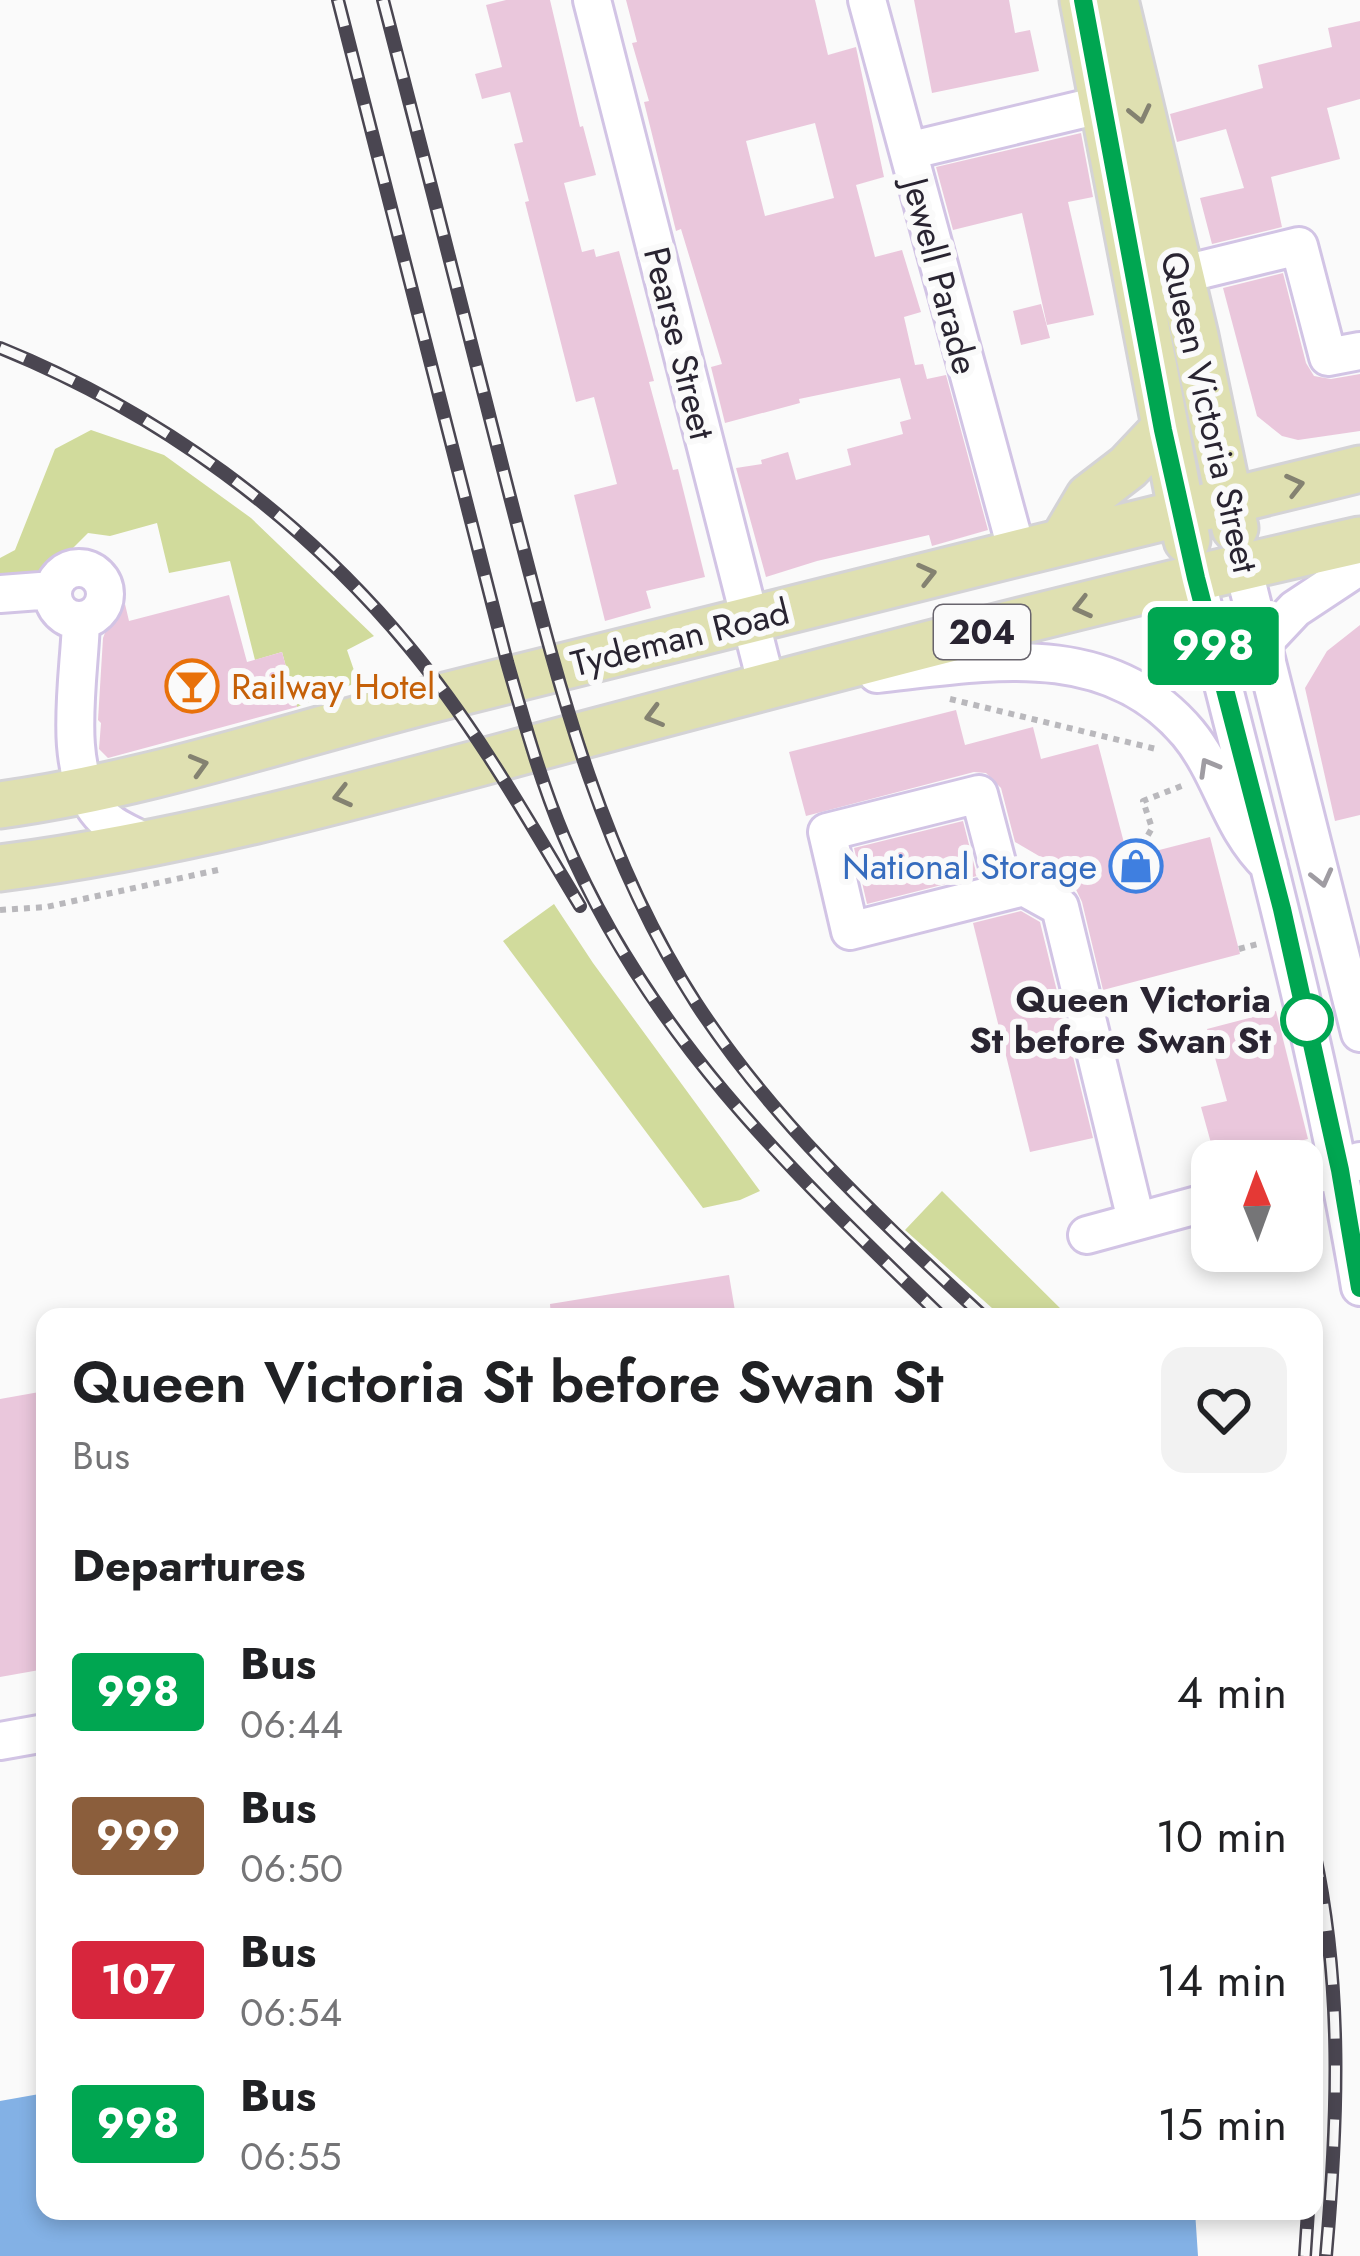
<!DOCTYPE html>
<style>
:root{--surface:#fff;--page:#f2f2f2;--text:#202124;--muted:#757577}
body{margin:0;font-family:Jost,sans-serif;background:var(--page);color:var(--text);height:100vh;display:flex;flex-direction:column;font-size:45px;white-space:nowrap}
*{box-sizing:border-box;margin:0}
p{font-size:39px;color:var(--muted)}
.icon{flex:none;width:66px;height:66px;fill:none;stroke:currentColor;stroke-width:2;stroke-linecap:round;stroke-linejoin:round}
.map{position:relative;flex:1;overflow:hidden}
.details{position:absolute;left:36px;top:1308px;width:1287px;height:912px;display:flex;flex-direction:column;background:var(--surface);border-radius:24px;box-shadow:0 6px 18px #0003}
.details>*{flex:none}
.badge{padding:0 24px;border-radius:9px;font-size:42px;line-height:78px}
.needle{width:78px;rotate:359deg}
.fabs{position:absolute;left:1191px;top:1140px;display:grid;gap:24px}
.fabs a{display:grid;place-items:center;width:132px;height:132px;border-radius:24px;background:var(--surface);box-shadow:0 6px 18px #0003;font-size:60px}
.map>.badge{position:absolute;translate:-50% -50%;box-shadow:0 0 0 6px #fff}
h2{padding:0 36px;font-size:45px;line-height:108px}
.round{display:grid;place-items:center;flex:none;width:126px;height:126px;border-radius:24px;background:var(--page)}
.summary{display:flex;align-items:center;justify-content:space-between;height:204px;padding:0 36px}
h1{font-size:57px;font-weight:600;line-height:90px}
ul{padding:0;list-style:none}
li{display:flex;align-items:center;gap:36px;height:144px;padding:0 36px}
li div{flex:1}
li b{display:block;font-size:45px}
li em{font-style:normal}
li .badge{min-width:132px;font-weight:700;text-align:center}
.map>svg:first-child{display:block}
.green{fill:#d1db9c}
.water{fill:#83b1e5}
.building{fill:#eac7dc;fill-rule:evenodd}
.lines{fill:none;stroke-linecap:round;stroke-linejoin:round}
.minor-casing{stroke:#d2c4e5;stroke-width:42}
.major-casing{stroke:#d4d3d6;stroke-width:51}
.path{stroke:#b9b8bc;stroke-width:6;stroke-dasharray:6 6;stroke-linecap:butt}
.minor{stroke:#fff;stroke-width:36}
.major{stroke:#dfe0b1;stroke-width:45}
.rail-casing{stroke:#4a4651;stroke-width:14}
.rail{stroke:#fafafa;stroke-width:9;stroke-dasharray:27;stroke-linecap:butt}
.oneway{stroke:#848271}
.oneway2{stroke:#9f9ca2}
.line-casing{stroke:#fff;stroke-width:27}
.line{stroke:#00a651;stroke-width:18}
.stop-dot{fill:#fff;stroke:#00a651;stroke-width:6}
.labels{text-anchor:middle;dominant-baseline:central;stroke-width:12;stroke-linejoin:round;paint-order:stroke}
.shield{fill:#fafafa;stroke:#68646d;stroke-width:3}
.shield-label{font-size:33px;font-weight:bold;fill:#292431}
.street-label{font-size:36px;fill:#292431;stroke:#fafafa}
.food-label{font-size:36px;fill:#c56008;stroke:#fafafa;text-anchor:start}
.shop-label{font-size:36px;fill:#366cbe;stroke:#fafafa;text-anchor:end}
.stop-label{font-size:36px;font-weight:bold;fill:#292431;stroke:#fafafa;text-anchor:end}
</style>
<div class="map">
<svg width="1360" height="2256" viewBox="0 0 1360 2256">
<rect width="100%" height="100%" fill="#fafafa"/>
<path class="green" d="M91,430L164,455L251,518L374,636L347,650L358,682L297,707L282,652L255,660L230,561L169,573L157,523L110,536L88,533L33,588L0,585V558L15,550L55,449Z
M554,904L593,963L760,1191L740,1200L703,1208L503,941Z
M942,1191L1069,1317H1002L905,1230Z"/>
<path class="water" d="M45,2093V2211H1195L1198,2256H0V2101Z"/>
<path class="building" d="M506,0H550L580,127L583,126L596,175L564,183L582,252L594,249L596,257L619,251L654,381L649,382L673,470L678,469L705,577L646,591L651,608L605,621L574,495L617,484L594,397L576,402L525,202L529,201L514,144L523,142L510,92L482,99L475,74L502,67L486,5Z
M626,0H815L828,55L856,47L884,177L856,185L875,257L902,250L921,312L904,317L915,365L923,364L927,379L946,375L988,530L932,546L929,535L817,561L766,577L736,468L762,464L761,460L788,452L796,480L851,465L847,449L903,434L900,422L911,419L900,378L799,399L800,403L725,423L711,367L722,364L681,229L676,231L644,102L649,101L632,43L637,42ZM815,123L834,198L765,216L746,141Z
M914,0H1009L1015,33L1030,30L1039,71L932,93Z
M1360,21V99L1327,108L1340,159L1271,177L1282,227L1212,244L1200,198L1244,188L1226,129L1177,142L1170,114L1263,88L1258,65L1332,47L1328,28Z
M1081,133L1093,197L1068,202L1094,315L1047,325L1022,213L953,230L936,167Z
M1283,273L1306,363L1314,376L1331,379L1360,374V431L1298,440L1282,436L1257,416L1223,288Z
M1041,304L1050,338L1021,345L1013,311Z
M229,595L247,662L282,652L297,707L108,758L99,749L101,723L98,720L103,638L108,625L125,604L129,621Z
M1360,625V815L1335,821L1305,688L1327,651Z
M956,710L965,745L1033,727L1041,759L1098,744L1128,858L1210,837L1240,954L1103,990L1082,902L1068,873L1015,842L1001,788L986,773L974,772L806,816L789,752Z
M963,821L977,876L867,904L854,848Z
M1021,911L1040,922L1093,1138L1030,1152L973,923Z
M1276,1011L1308,1139L1216,1161L1201,1107L1227,1101L1207,1029Z
M729,1275L736,1317H551L550,1304Z
M45,1391V1669L0,1677V1399Z"/>
<g class="lines">
<g class="minor-casing">
<path id="minor" d="M592,0L767,686L792,683
M867,0L1017,552
M908,151L1104,104
M1180,275L1299,246L1328,357L1360,351
M1243,567L1360,1033
M53 594a26 26 0 1 1 52 0a26 26 0 1 1-52 0Z
M1196,578C1255,814 1320,1047 1360,1287
M0,594L53,590
M81,620C80,676 60,769 100,814C112,828 132,835 148,843
M1263,643L1295,609L1360,566
M877,674C985,662 1107,637 1188,733C1222,774 1230,828 1269,865
M1024,887L850,931L827,832L979,794L1000,874L1060,907L1136,1220
M1302,1179L1360,1161
M1087,1235L1212,1201
M0,1741L45,1733"/>
</g>
<g class="major-casing">
<path id="major" d="M1083,0L1187,540
M1115,0L1195,336L1235,528
M1063,541L1089,497L1128,467L1163,430
M0,805C151,784 294,734 441,697C748,621 1053,543 1360,469
M0,868C202,842 405,782 602,730C853,663 1106,597 1360,540"/>
</g>
<path class="path" d="M950,699L1156,749
M1136,856L1152,828L1143,801L1184,785
M0,910L46,907L218,870
M1239,949L1258,944"/>
<use href="#minor" class="minor"/>
<use href="#major" class="major"/>
<g class="rail-casing">
<path id="rail" d="M338,0L507,662C524,721 540,780 564,837C648,1035 791,1171 942,1317
M383,0C426,164 467,329 509,493C555,670 596,848 696,1003C775,1124 879,1219 984,1317
M0,348C158,412 300,515 409,647C475,726 527,818 580,906
M1314,1851C1343,1986 1338,2119 1326,2256
M1314,2000V2126
M1305,2256L1308,2211"/>
</g>
<use href="#rail" class="rail"/>
</g>
<defs><path id="oneway-chevron" d="M-2-3.5L2.5 0L-2 3.5" fill="none" stroke-width="1.6" stroke-linecap="round" stroke-linejoin="round" transform="scale(3)"/></defs>
<g class="oneway">
<use href="#oneway-chevron" transform="translate(1140 114) rotate(77)"/>
<use href="#oneway-chevron" transform="translate(1295 485) rotate(-14)"/>
<use href="#oneway-chevron" transform="translate(927 574) rotate(-14)"/>
<use href="#oneway-chevron" transform="translate(1082 607) rotate(166)"/>
<use href="#oneway-chevron" transform="translate(654 716) rotate(165)"/>
<use href="#oneway-chevron" transform="translate(199 765) rotate(-16)"/>
<use href="#oneway-chevron" transform="translate(342 796) rotate(166)"/>
</g>
<g class="oneway2">
<use href="#oneway-chevron" transform="translate(1208 767) rotate(-120)"/>
<use href="#oneway-chevron" transform="translate(1322 878) rotate(76)"/>
</g>
<g class="lines">
<g class="line-casing">
<path id="line" d="M1083,0L1163,430L1196,578L1282,909L1340,1170L1360,1288"/>
</g>
<use href="#line" class="line"/>
</g>
<defs>
<g id="bar-ring" transform="scale(2.7)"><circle r="9.5" fill="#fafafa" stroke="#e8710a" stroke-width="1.5"/><path d="M-6-5H6L.8 .8V4.5H3.5V6h-7V4.5H-.8V.8Z" fill="#e8710a"/></g>
<g id="shop-ring" transform="scale(2.7)"><circle r="9.5" fill="#fafafa" stroke="#3f7fe0" stroke-width="1.5"/><path d="M-5-2.5h2.3a2.7 3.5 0 0 1 5.4 0H5L5.5 6h-11ZM-1.5-2.5h3a1.5 2.3 0 0 0-3 0Z" fill="#3f7fe0"/></g>
</defs>
<g fill-rule="evenodd">
<use href="#bar-ring" x="192" y="686"/>
<use href="#shop-ring" x="1136" y="866"/>
</g>
<circle class="stop-dot" cx="1307" cy="1020" r="24"/>
<g class="labels">
<rect class="shield" x="934" y="605" width="96" height="54" rx="9"/>
<g class="shield-label">
<text x="982" y="632">204</text>
</g>
<g class="street-label">
<text transform="translate(941 276) rotate(75)">Jewell Parade</text>
<text transform="translate(680 343) rotate(76)">Pearse Street</text>
<text transform="translate(1210 412) rotate(77)">Queen Victoria Street</text>
<text transform="translate(680 637) rotate(-14)">Tydeman Road</text>
</g>
<g class="food-label">
<text x="231" y="686">Railway Hotel</text>
</g>
<g class="shop-label">
<text x="1097" y="866">National Storage</text>
</g>
<g class="stop-label">
<text x="1271" y="999">Queen Victoria<tspan x="1271" dy="41">St before Swan St</tspan></text>
</g>
</g>
</svg>
<div class="fabs">
<a><svg class="needle" viewBox="-14 -14 28 28"><path d="M0-13l5 13h-10z" fill="#e53935"/><path d="M0 13l5-13h-10z" fill="#757577"/></svg></a>
</div>
<b class="badge" style="left:1213px;top:646px;background:#00a651;color:#fff">998</b>
<section class="details">
<div class="summary"><div><h1>Queen Victoria St before Swan St</h1><p>Bus</p></div><a class="round"><svg class="icon" aria-label="heart" viewBox="0 0 24 24"><path d="M12 20l-8-8c-3-5 5-10 8-4 3-6 11-1 8 4z"/></svg></a></div>
<h2>Departures</h2>
<ul>
<li><span class="badge" style="background:#00a651;color:#fff">998</span><div><b>Bus</b><p>06:44</p></div><em>4 min</em></li>
<li><span class="badge" style="background:#8b5e3c;color:#fff">999</span><div><b>Bus</b><p>06:50</p></div><em>10 min</em></li>
<li><span class="badge" style="background:#d7263d;color:#fff">107</span><div><b>Bus</b><p>06:54</p></div><em>14 min</em></li>
<li><span class="badge" style="background:#00a651;color:#fff">998</span><div><b>Bus</b><p>06:55</p></div><em>15 min</em></li>
</ul>
</section>
</div>
